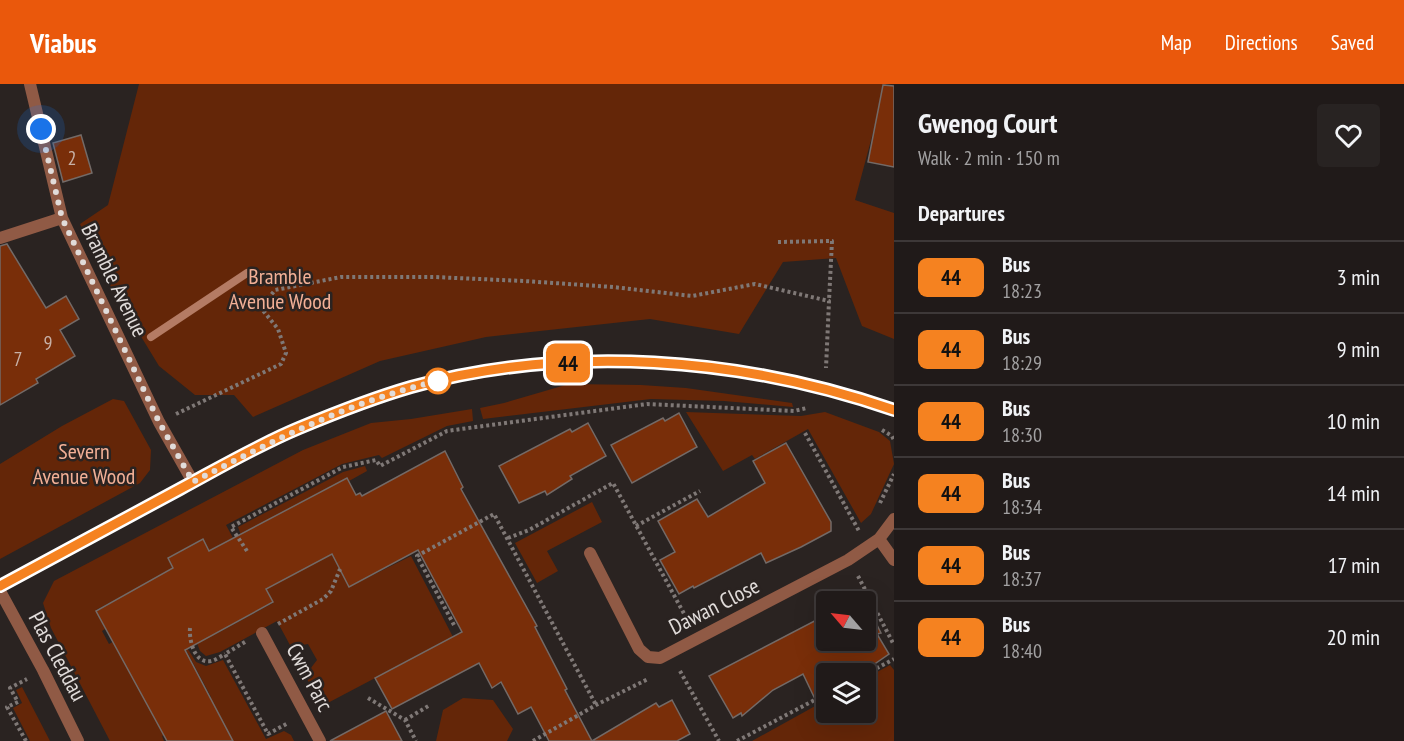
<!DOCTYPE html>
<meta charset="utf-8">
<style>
:root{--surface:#201a19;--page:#282322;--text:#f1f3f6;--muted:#a2a1a2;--line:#3d3838;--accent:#ea580c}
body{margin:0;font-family:"PT Sans Narrow",sans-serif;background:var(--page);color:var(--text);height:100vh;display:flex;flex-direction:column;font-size:22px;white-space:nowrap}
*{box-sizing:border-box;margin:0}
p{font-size:20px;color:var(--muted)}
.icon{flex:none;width:33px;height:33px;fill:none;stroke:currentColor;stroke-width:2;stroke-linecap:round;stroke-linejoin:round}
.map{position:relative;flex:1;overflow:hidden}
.details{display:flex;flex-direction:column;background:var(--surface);width:510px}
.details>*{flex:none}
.badge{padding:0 12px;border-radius:9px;font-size:21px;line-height:39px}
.needle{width:39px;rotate:298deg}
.fabs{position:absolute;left:816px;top:507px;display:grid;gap:12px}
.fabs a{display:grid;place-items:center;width:60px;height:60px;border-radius:6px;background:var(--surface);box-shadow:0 6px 24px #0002,0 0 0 2px var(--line);font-size:30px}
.you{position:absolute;width:30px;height:30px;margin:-15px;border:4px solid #fff;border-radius:50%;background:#1a73e8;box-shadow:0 0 0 9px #1a73e833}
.map>.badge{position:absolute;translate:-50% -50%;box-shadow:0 0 0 3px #fff}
h2{padding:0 24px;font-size:22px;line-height:54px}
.round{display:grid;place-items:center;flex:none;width:63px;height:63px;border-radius:6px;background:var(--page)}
.head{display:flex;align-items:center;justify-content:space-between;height:102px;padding:0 24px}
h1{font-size:28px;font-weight:700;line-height:45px}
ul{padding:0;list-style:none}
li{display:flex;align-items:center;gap:18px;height:72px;padding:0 24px;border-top:2px solid var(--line)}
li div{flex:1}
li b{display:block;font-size:22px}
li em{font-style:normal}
li .badge{min-width:66px;font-weight:700;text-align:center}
header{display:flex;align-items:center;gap:36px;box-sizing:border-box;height:84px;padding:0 30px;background:var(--accent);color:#fff}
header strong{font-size:28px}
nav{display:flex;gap:33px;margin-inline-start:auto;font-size:21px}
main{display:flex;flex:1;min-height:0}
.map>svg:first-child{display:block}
.green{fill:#642608}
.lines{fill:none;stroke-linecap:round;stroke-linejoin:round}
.stream{stroke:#b47b64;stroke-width:8}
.building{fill:#792e09;stroke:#736a67;stroke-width:1.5}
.path{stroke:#7f7876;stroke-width:4;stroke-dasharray:3 3;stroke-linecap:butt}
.street{stroke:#905a45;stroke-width:12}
.line-casing{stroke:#fff;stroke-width:14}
.line{stroke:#f58220;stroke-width:9}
.walk{stroke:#e1dcda;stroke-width:6;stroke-dasharray:0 10.8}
.stop-dot{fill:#fff;stroke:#f58220;stroke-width:3}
.labels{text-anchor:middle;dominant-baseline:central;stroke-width:5;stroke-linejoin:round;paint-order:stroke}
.number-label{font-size:20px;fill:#c7b0a6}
.park-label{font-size:22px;fill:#f3b096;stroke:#2a2321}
.street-label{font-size:22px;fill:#e1dcda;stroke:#2a2321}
</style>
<header>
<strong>Viabus</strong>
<nav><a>Map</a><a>Directions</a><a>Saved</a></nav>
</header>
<main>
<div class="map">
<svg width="894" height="657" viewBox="0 0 894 657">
<rect width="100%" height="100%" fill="#2a2321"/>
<path class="green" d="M139,0H886L855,116L894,129V255L862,242L836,174L783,178L739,250L650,235L486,253L380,277L253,333L234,311H195L159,282L100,185L80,140L108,121Z
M569,300L641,301L686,304L792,319L793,323L724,317L651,315L483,335L480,324L504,319Z
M113,315L124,317L151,366L150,386L140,399L0,475V380L62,342Z
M472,325L473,337L447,342L382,374L379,371L342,380L226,441L233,454L209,467L202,455L168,474L173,485L96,526L105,545L102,547L109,560L124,552L179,643L162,652L164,657H110L51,544L43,519L54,497L303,366L371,339L411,335Z
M686,328L801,332L825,328L879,348L890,357L894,380L871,430L861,439L808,345L755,375L752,371L723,387Z
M365,382L367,387L349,397L347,394L241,451L238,443L343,388Z
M592,418L602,438L547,467L558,487L537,499L515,459Z
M330,467L349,503L411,472L453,553L322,622L307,595V589L317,576L308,560L291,563L277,537L220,568L206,572L200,567L194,551L216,550L273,519L266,505Z
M172,540L196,578L206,582L223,576L266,655L284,647L291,651L294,657H233L211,616L196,621L211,613Z
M890,581L894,586V657H752L826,616V628H866V594Z
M22,603L50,657H30L13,624L22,619L16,606Z
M463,614L493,616L513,645L507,657H436L443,626Z"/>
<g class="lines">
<path class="stream" d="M151,253L247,189"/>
</g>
<path class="building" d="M883,1L894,2V83L868,78Z
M81,51L92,89L63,98L53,59Z
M7,160L46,224L66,212L79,235L60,246L75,272L36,295L38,299L0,321V162Z
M679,329L697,363L632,399L611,361L663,334L665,337Z
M588,339L606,372L570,392L572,395L547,411L545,407L519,419L499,382L570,345L572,348Z
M786,359L831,438V447L801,463L766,479L761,469L694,504L693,502L679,510L660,476L675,468L658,437L697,415L708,433L765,399L753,377Z
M445,367L463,403L461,405L537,542L535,543L567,605L565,606L592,657L656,619L659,623L672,616L690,650L677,657H549L531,623L518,630L501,598L492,604L479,579L392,625L375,594L462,548L418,466L349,503L332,470L266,505L273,518L185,566L233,657H167L96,527L173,484L168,474L203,455L209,467L347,394L356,411L360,409L362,412Z
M866,519L881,549L877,550L889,570L860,590H826V638L803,590L773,606L742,632L741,629L733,634L709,592L826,531V556H866Z
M386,627L402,657H330Z"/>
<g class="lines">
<path class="path" d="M778,158L832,157L829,217
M176,330L281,280L286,269L278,245L261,224L275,206L341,193H434L524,197L613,203L692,212L755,200L829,217L826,284
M882,346L892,352L894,356
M805,349L859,447
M880,419L894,390
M636,442L700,407
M508,454L529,446L613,399L688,537
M247,467L231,443L343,383L376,376L380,382L447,347L461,345L647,320L794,327L807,324
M858,492L894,561
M278,540L323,515L331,507L340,485
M454,541L417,472L494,430L596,621
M190,544C189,556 194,580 211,577C216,576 221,572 225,570
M245,558L225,570L268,650L288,639
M680,587L719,657
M866,590L894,575
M368,614L405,636L416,657
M405,636L430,621
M26,657L7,623L18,618L10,604L27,595
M533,657L596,621L648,595
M737,657L826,610"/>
<path class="street" d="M30,0L62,134L159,338L193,398
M0,154L62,134
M879,455L894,476
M590,469L639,565L648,573L660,574L848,476L879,455L894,435
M0,502C60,470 120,437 180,405C219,384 258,361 299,344C335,329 373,314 411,303C568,260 741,273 894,326
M0,507L43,586L78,657
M262,549L320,657"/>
</g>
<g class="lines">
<g class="line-casing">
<path id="line" d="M0,502C60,470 120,437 180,405C219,384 258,361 299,344C335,329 373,314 411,303C568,260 741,273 894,326"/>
</g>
<use href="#line" class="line"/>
<path class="walk" d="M41,45L62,134L159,338L193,398C272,357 351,317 438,297"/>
</g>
<circle class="stop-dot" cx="438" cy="297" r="12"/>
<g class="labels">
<g class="number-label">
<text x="72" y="74">2</text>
<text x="48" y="259">9</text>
<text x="18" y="275">7</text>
</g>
<g class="park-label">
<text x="280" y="192">Bramble<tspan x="280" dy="25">Avenue Wood</tspan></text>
<text x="84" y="367">Severn<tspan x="84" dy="25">Avenue Wood</tspan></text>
</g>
<g class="street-label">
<text transform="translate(115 196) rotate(64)">Bramble Avenue</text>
<text transform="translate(714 522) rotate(-27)">Dawan Close</text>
<text transform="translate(58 572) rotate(62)">Plas Cleddau</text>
<text transform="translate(310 593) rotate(62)">Cwm Parc</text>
</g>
</g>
</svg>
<div class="fabs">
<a><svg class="needle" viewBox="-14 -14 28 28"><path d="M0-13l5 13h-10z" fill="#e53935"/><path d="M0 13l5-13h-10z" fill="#a2a1a2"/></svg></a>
<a><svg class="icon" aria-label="layers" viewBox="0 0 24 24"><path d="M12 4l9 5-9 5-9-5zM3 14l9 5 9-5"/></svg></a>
</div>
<div class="you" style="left:41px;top:45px"></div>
<b class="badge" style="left:568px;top:279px;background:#f58220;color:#111">44</b>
</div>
<section class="details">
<div class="head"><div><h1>Gwenog Court</h1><p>Walk · 2 min · 150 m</p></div><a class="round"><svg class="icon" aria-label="heart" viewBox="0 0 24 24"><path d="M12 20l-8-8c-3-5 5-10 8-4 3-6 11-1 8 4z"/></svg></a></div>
<h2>Departures</h2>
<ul>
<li><span class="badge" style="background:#f58220;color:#111">44</span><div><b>Bus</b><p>18:23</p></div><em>3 min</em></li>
<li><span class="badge" style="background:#f58220;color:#111">44</span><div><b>Bus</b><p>18:29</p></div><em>9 min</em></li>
<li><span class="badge" style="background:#f58220;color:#111">44</span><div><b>Bus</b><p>18:30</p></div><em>10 min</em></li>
<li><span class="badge" style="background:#f58220;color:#111">44</span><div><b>Bus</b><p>18:34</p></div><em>14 min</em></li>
<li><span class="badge" style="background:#f58220;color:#111">44</span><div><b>Bus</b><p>18:37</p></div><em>17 min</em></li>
<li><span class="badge" style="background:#f58220;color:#111">44</span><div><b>Bus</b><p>18:40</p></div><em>20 min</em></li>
</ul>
</section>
</main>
